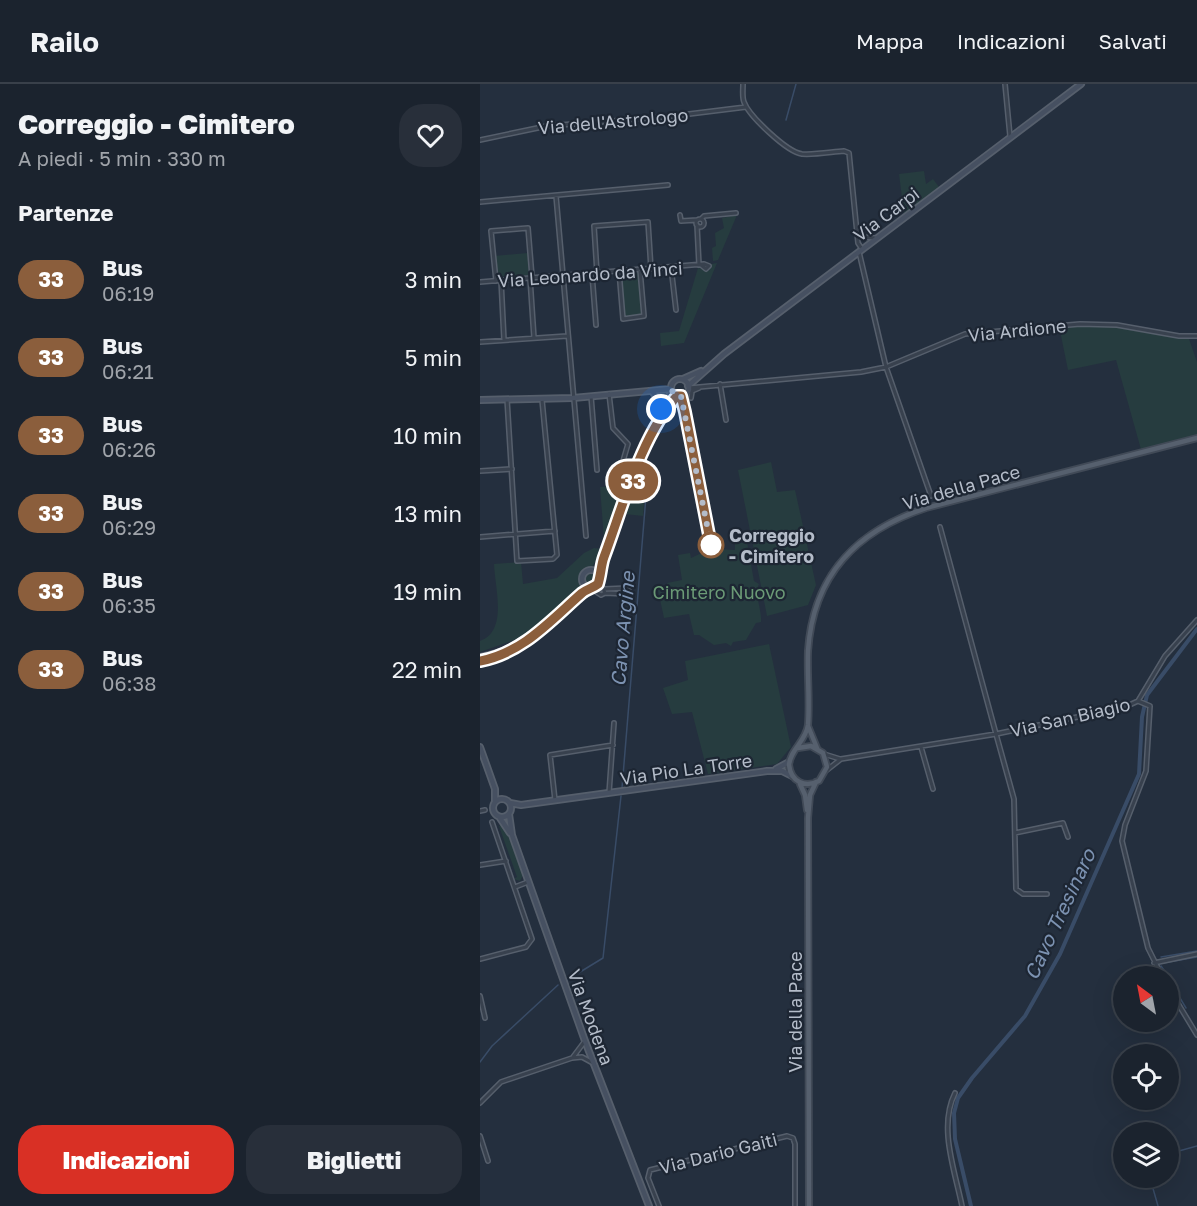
<!DOCTYPE html>
<html lang="it">
<meta charset="utf-8">
<style>
:root{--surface:#1b232e;--page:#282f3a;--text:#f1f3f6;--muted:#a0a4aa;--line:#39404a;--accent:#d93025}
body{margin:0;font-family:"Golos Text",sans-serif;background:var(--page);color:var(--text);height:100vh;display:flex;flex-direction:column;font-size:22px;white-space:nowrap}
*{box-sizing:border-box;margin:0}
p{font-size:20px;color:var(--muted)}
.icon{flex:none;width:33px;height:33px;fill:none;stroke:currentColor;stroke-width:2;stroke-linecap:round;stroke-linejoin:round}
.map{position:relative;flex:1;overflow:hidden}
.panel{display:flex;flex-direction:column;background:var(--surface);width:480px}
.panel>*{flex:none}
.badge{padding:0 12px;border-radius:20px;font-size:21px;line-height:39px}
.needle{width:39px;rotate:328deg}
.controls{position:absolute;left:633px;top:882px;display:grid;gap:12px}
.controls a{display:grid;place-items:center;width:66px;height:66px;border-radius:50%;background:var(--surface);box-shadow:0 6px 24px #0002,0 0 0 2px var(--line);font-size:30px}
.you{position:absolute;width:30px;height:30px;margin:-15px;border:4px solid #fff;border-radius:50%;background:#1a73e8;box-shadow:0 0 0 9px #1a73e833}
.map>.badge{position:absolute;translate:-50% -50%;box-shadow:0 0 0 3px #fff}
h2{padding:0 18px;font-size:22px;line-height:54px}
.round{display:grid;place-items:center;flex:none;width:63px;height:63px;border-radius:24px;background:var(--page)}
.head{display:flex;align-items:center;justify-content:space-between;height:102px;padding:0 18px}
h1{font-size:28px;font-weight:800;line-height:45px}
.action{display:flex;gap:12px;margin-top:auto;padding:12px 18px}
.action a{flex:1;height:69px;border-radius:24px;background:var(--accent);color:#fff;font-size:24px;font-weight:800;line-height:69px;text-align:center}
.action a+a{background:var(--page);color:var(--text)}
ul{padding:0;list-style:none}
li{display:flex;align-items:center;gap:18px;height:78px;padding:0 18px}
li div{flex:1}
li b{display:block;font-size:22px}
li em{font-style:normal}
li .badge{min-width:66px;font-weight:700;text-align:center}
header{display:flex;align-items:center;gap:36px;box-sizing:border-box;height:84px;padding:0 30px;background:var(--surface);border-bottom:2px solid var(--line)}
header strong{font-size:28px}
nav{display:flex;gap:33px;margin-inline-start:auto;font-size:21px}
main{display:flex;flex:1;min-height:0}
.map>svg:first-child{display:block}
.green{fill:#263c3f}
.lines{fill:none;stroke-linecap:round;stroke-linejoin:round}
.stream{stroke:#394c67;stroke-width:1.5}
.canal{stroke:#394c67;stroke-width:4}
.street-casing{stroke:#565f6c;stroke-width:6}
.secondary-casing{stroke:#565f6c;stroke-width:8}
.primary-casing{stroke:#414a57;stroke-width:8}
.street{stroke:#38414e;stroke-width:3}
.secondary{stroke:#465061;stroke-width:4.5}
.primary{stroke:#56606e;stroke-width:4.5}
.line-casing{stroke:#fff;stroke-width:14}
.line{stroke:#8b5e3c;stroke-width:9}
.walk{stroke:#b4bcc9;stroke-width:6;stroke-dasharray:0 10.8}
.stop-dot{fill:#fff;stroke:#8b5e3c;stroke-width:3}
.labels{text-anchor:middle;dominant-baseline:central;stroke-width:4.5;stroke-linejoin:round;paint-order:stroke}
.street-label{font-size:18px;fill:#b4bcc9;stroke:#1d2633}
.stop-label{font-size:18px;font-weight:bold;fill:#b4bcc9;stroke:#1d2633;text-anchor:start}
.park-label{font-size:18px;fill:#6b9a76;stroke:#1d2633}
.water-label{font-size:20px;font-style:italic;fill:#7c92b1;stroke:#1d2633}
</style>
<header>
<strong>Railo</strong>
<nav><a>Mappa</a><a>Indicazioni</a><a>Salvati</a></nav>
</header>
<main>
<section class="panel">
<div class="head"><div><h1>Correggio - Cimitero</h1><p>A piedi · 5 min · 330 m</p></div><a class="round"><svg class="icon" aria-label="heart" viewBox="0 0 24 24"><path d="M12 20l-8-8c-3-5 5-10 8-4 3-6 11-1 8 4z"/></svg></a></div>
<h2>Partenze</h2>
<ul>
<li><span class="badge" style="background:#8b5e3c;color:#fff">33</span><div><b>Bus</b><p>06:19</p></div><em>3 min</em></li>
<li><span class="badge" style="background:#8b5e3c;color:#fff">33</span><div><b>Bus</b><p>06:21</p></div><em>5 min</em></li>
<li><span class="badge" style="background:#8b5e3c;color:#fff">33</span><div><b>Bus</b><p>06:26</p></div><em>10 min</em></li>
<li><span class="badge" style="background:#8b5e3c;color:#fff">33</span><div><b>Bus</b><p>06:29</p></div><em>13 min</em></li>
<li><span class="badge" style="background:#8b5e3c;color:#fff">33</span><div><b>Bus</b><p>06:35</p></div><em>19 min</em></li>
<li><span class="badge" style="background:#8b5e3c;color:#fff">33</span><div><b>Bus</b><p>06:38</p></div><em>22 min</em></li>
</ul>
<div class="action"><a>Indicazioni</a><a>Biglietti</a></div>
</section>
<div class="map">
<svg width="717" height="1122" viewBox="0 0 717 1122">
<rect width="100%" height="100%" fill="#242f3e"/>
<path class="green" d="M444,87L446,100L453,95L459,103L424,130L419,90Z
M257,131L238,176L233,177L232,164L236,162L235,149L244,144L242,134Z
M48,169L50,191L15,193L14,172Z
M237,179L204,259L181,262L180,249L199,247L218,184L229,187L232,180Z
M159,189L163,231L145,233L141,191Z
M610,239L681,251L708,252L717,278V351L662,369L636,276L588,286L579,242Z
M291,378L297,408L315,406L336,501L328,521L287,532L258,386Z
M163,380H167L163,432L145,430Z
M145,401L124,456L120,403Z
M267,458L274,497L279,500C274,510 282,526 281,538L276,539L266,556L253,558L251,562L246,559L234,561L219,551H214L209,530L184,534L178,506L187,504V499L202,496L198,471L210,469L211,474L226,467L228,472L239,470L238,465L255,466V460Z
M114,464L122,465L110,487L117,492L116,499L109,502L104,499L88,519L54,549L0,568V557C28,547 15,505 14,480L41,478L43,500L77,494L104,469Z
M289,560L311,663L297,680L228,690L212,628L192,630L183,604L208,596L205,577Z
M24,740L43,791L40,797L34,795L37,793L19,742Z"/>
<g class="lines">
<path class="stream" d="M306,36L316,0
M142,704L168,388
M681,873L717,867
M683,879L717,873
M681,882L688,892
M688,894L706,924
M87,896L123,874L141,712
M0,978L12,962L78,901
M688,1070L717,1062
M670,1094L678,1122"/>
<path class="canal" d="M491,1122L475,1055L474,1029L478,1014L492,994L545,932L580,870L659,690L662,633L667,611L717,545"/>
<g class="street-casing">
<path id="street" d="M263,0C263,6 262,13 264,18C269,32 307,68 322,70C335,71 351,68 364,67L369,69L378,159L382,165
M525,0L530,52
M0,56L67,42L185,33L266,23
M76,112L106,452
M0,118L188,101
M200,131L201,137L217,136
M221,135L224,132L256,129
M216 139a4 4 0 1 1 8 0a4 4 0 1 1-8 0Z
M217,141L219,181
M378,147L383,153L395,154
M379,168L406,283L451,412
M191,183L196,226
M139,187L143,235L164,232L160,186
M117,189L114,142L168,138L171,185
M112,190L116,241
M50,194L54,254
M21,196L24,256
M16,197L11,147L48,144L52,193
M0,198L224,180L229,182L226,185L221,181
M0,258L87,252
M240,300L246,336
M209,304L381,288L406,283L485,250L600,240L637,241L699,252H717
M207,309L219,304
M129,310L133,344L148,360L143,377
M111,312L117,386
M201,312L231,461
M211,314L212,308
M27,315L37,477L73,475L77,471L62,316
M0,387L32,385
M460,443L516,650L645,623L658,617L670,622L666,687L645,741L642,757L668,864L682,892
M0,453L75,447
M110,504L121,511L125,509L119,495
M125,509L147,510L149,507L147,504L125,505
M658,617L685,572L717,536
M441,663L453,705
M344,670L360,675
M347,686L361,675L516,650L534,715L536,805L543,810H567
M129,709L134,639
M75,716L70,671L133,661
M0,727L5,726
M535,749L583,739L588,753
M0,781L26,777
M35,803L48,798
M0,875L46,863L52,855L12,738
M674,879L717,870
M688,903L717,951
M0,912L5,934
M93,973L105,957
M475,1009C458,1043 475,1087 482,1122
M0,1019L21,998L92,974L102,973L113,979
M0,1052L8,1077
M179,1122L168,1094L170,1086L307,1052L313,1054L315,1060V1122"/>
</g>
<g class="secondary-casing">
<path id="secondary" d="M203,295L221,287
M191 304a9 9 0 1 1 18 0a9 9 0 1 1-18 0Z
M208,302L244,270L601,0
M172,307L179,317L180,326
M0,316L93,314L191,305
M173,342L192,307
M102 495a9 9 0 1 1 18 0a9 9 0 1 1-18 0Z
M119,493L123,475C147,422 157,357 197,312
M0,573C55,563 70,535 109,504
M0,577L20,570
M0,663L15,705V718
M296,685L309,678
M13 724a9 9 0 1 1 18 0a9 9 0 1 1-18 0Z
M30,719L41,721L287,687H302L312,692
M29,730L32,751L105,957L169,1122
M20,734L30,749"/>
</g>
<g class="primary-casing">
<path id="primary" d="M328,642L337,664
M318,664L331,662L343,669L347,683L339,697C325,704 311,698 309,681C310,666 326,657 328,641C330,616 327,591 328,567C333,491 376,447 446,424L717,354
M320,700L325,711L327,726
M329,1122L328,734L330,711L336,698"/>
</g>
<use href="#street" class="street"/>
<use href="#secondary" class="secondary"/>
<use href="#primary" class="primary"/>
</g>
<g class="lines">
<g class="line-casing">
<path id="line" d="M0,577C43,569 71,536 102,509C107,505 113,504 118,500C121,491 121,481 124,473C143,422 161,352 197,312H201L205,328L231,461"/>
</g>
<use href="#line" class="line"/>
<path class="walk" d="M181,325L192,307L201,312L231,461"/>
</g>
<circle class="stop-dot" cx="231" cy="461" r="12"/>
<g class="labels">
<g class="street-label">
<text transform="translate(133 37) rotate(-5)">Via dell'Astrologo</text>
<text transform="translate(406 130) rotate(-37)">Via Carpi</text>
<text transform="translate(110 190) rotate(-4)">Via Leonardo da Vinci</text>
<text transform="translate(537 246) rotate(-6)">Via Ardione</text>
<text transform="translate(481 403) rotate(-16)">Via della Pace</text>
<text transform="translate(590 633) rotate(-13)">Via San Biagio</text>
<text transform="translate(206 685) rotate(-8)">Via Pio La Torre</text>
<text transform="translate(315 928) rotate(-90)">Via della Pace</text>
<text transform="translate(111 933) rotate(70)">Via Modena</text>
<text transform="translate(238 1069) rotate(-14)">Via Dario Gaiti</text>
</g>
<g class="stop-label">
<text x="249" y="451">Correggio<tspan x="249" dy="21">- Cimitero</tspan></text>
</g>
<g class="park-label">
<text x="239" y="508">Cimitero Nuovo</text>
</g>
<g class="water-label">
<text transform="translate(142 545) rotate(-85)">Cavo Argine</text>
<text transform="translate(579 830) rotate(-65)">Cavo Tresinaro</text>
</g>
</g>
</svg>
<div class="controls">
<a><svg class="needle" viewBox="-14 -14 28 28"><path d="M0-13l5 13h-10z" fill="#e53935"/><path d="M0 13l5-13h-10z" fill="#a0a4aa"/></svg></a>
<a><svg class="icon" aria-label="locate" viewBox="0 0 24 24"><circle cx="12" cy="12" r="6"/><path d="M12 2v4M12 18v4M2 12h4M18 12h4"/></svg></a>
<a><svg class="icon" aria-label="layers" viewBox="0 0 24 24"><path d="M12 4l9 5-9 5-9-5zM3 14l9 5 9-5"/></svg></a>
</div>
<div class="you" style="left:181px;top:325px"></div>
<b class="badge" style="left:153px;top:397px;background:#8b5e3c;color:#fff">33</b>
</div>
</main>
